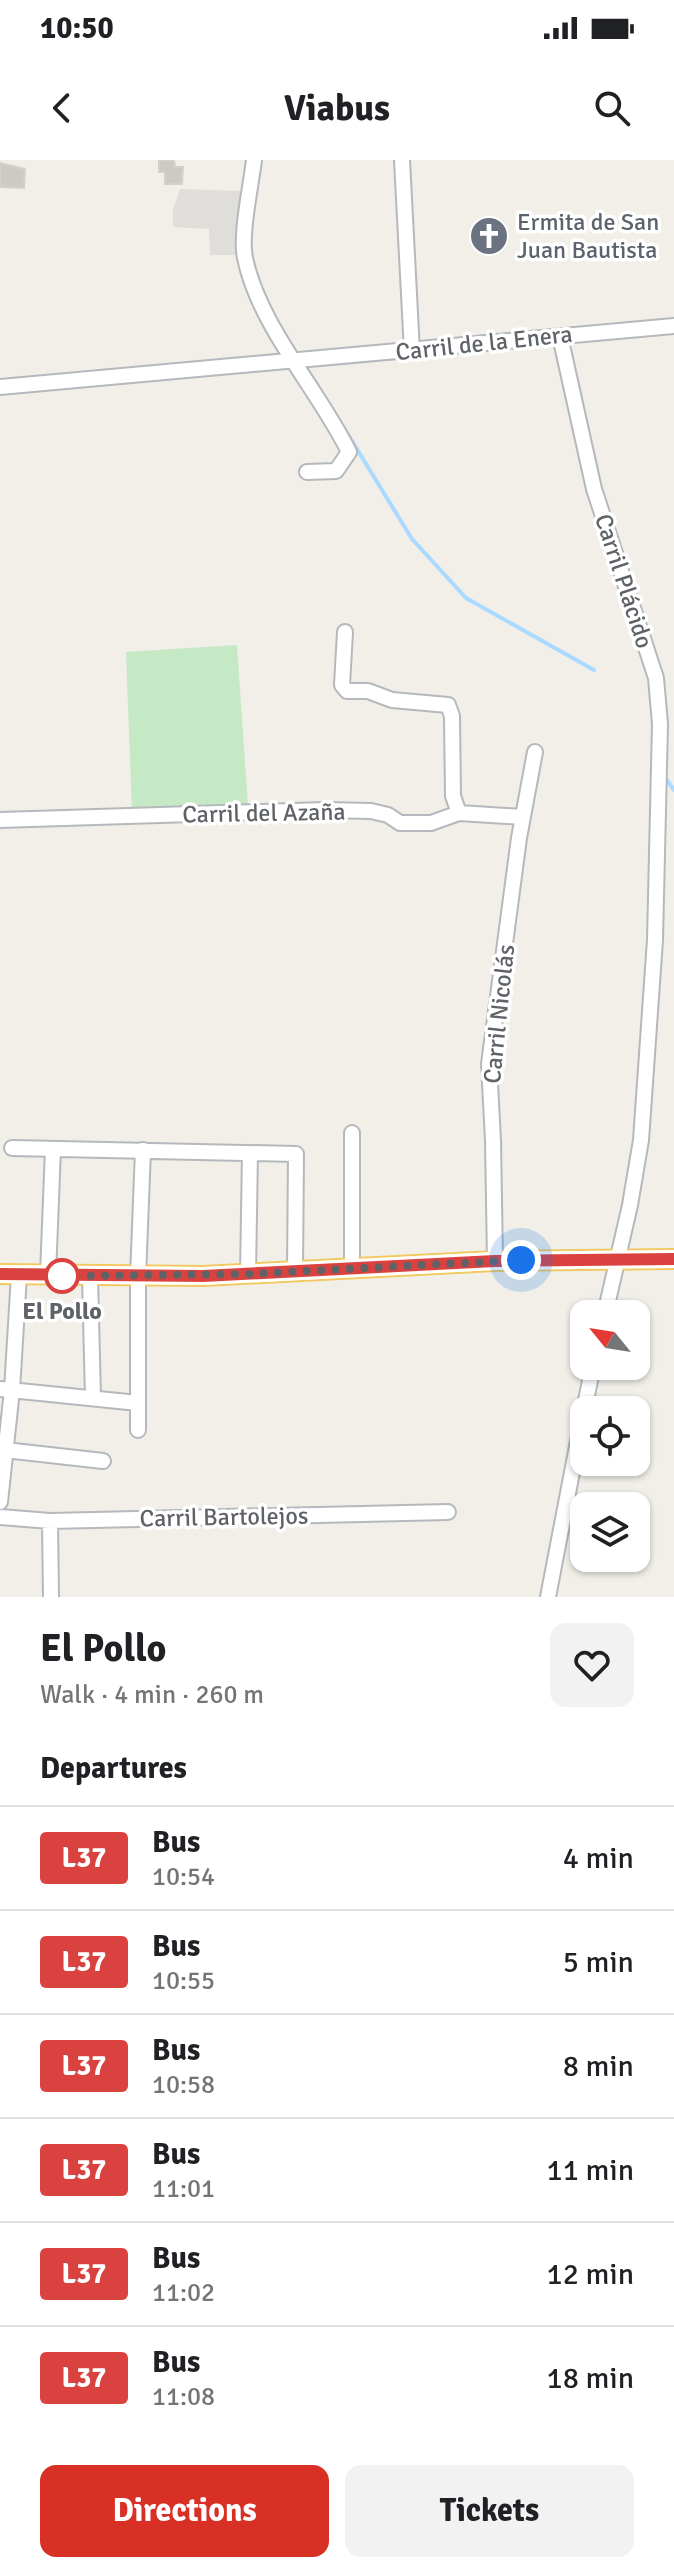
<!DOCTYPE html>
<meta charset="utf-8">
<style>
:root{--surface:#fff;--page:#f2f2f2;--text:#202124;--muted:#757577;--line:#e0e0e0;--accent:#d93025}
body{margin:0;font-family:Signika,sans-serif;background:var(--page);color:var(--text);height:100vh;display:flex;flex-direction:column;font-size:30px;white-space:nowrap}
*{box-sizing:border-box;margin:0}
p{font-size:26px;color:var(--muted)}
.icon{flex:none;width:44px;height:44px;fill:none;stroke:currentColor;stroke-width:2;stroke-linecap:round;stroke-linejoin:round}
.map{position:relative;height:1437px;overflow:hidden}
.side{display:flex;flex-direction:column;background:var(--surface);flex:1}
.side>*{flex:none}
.badge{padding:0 16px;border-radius:6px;font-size:28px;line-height:52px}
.needle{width:52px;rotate:300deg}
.buttons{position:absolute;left:570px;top:1140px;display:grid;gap:16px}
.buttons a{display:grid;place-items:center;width:80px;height:80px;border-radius:16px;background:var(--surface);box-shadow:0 2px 6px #0004;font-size:40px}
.you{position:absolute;width:40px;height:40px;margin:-20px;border:6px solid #fff;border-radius:50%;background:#1a73e8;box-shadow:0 0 0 12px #1a73e833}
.map>.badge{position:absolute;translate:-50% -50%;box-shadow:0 0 0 4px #fff}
h2{padding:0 40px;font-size:30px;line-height:72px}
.round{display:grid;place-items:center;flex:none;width:84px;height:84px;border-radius:16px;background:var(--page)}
.summary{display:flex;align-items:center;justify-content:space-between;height:136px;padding:0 40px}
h1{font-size:38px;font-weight:700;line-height:60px}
.action{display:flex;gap:16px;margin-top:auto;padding:16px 40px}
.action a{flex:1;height:92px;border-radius:16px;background:var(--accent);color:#fff;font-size:32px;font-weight:700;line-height:92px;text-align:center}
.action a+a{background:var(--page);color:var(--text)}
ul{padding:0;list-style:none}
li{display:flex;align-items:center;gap:24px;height:104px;padding:0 40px;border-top:2px solid var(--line)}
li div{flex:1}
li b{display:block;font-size:30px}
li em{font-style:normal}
li .badge{min-width:88px;font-weight:700;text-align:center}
.status{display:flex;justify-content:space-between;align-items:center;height:56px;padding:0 40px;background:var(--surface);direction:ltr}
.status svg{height:22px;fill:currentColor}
header{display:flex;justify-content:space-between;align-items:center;height:104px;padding:0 40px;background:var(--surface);font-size:36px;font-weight:700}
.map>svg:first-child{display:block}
.industrial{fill:#e0deda}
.green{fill:#c5e8c5}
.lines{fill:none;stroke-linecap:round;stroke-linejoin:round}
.stream{stroke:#aadaff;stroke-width:4}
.building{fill:#cccac5;stroke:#d6d1c6;stroke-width:2}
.minor-casing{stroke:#b5b8bc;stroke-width:18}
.major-casing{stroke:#f2c960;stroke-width:22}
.minor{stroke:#fff;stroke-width:14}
.major{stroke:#fff2af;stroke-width:18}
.line-casing{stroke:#fff;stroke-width:18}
.line{stroke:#da4240;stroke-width:12}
.walk{stroke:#5f6368;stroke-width:8;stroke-dasharray:0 14.4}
.stop-dot{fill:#fff;stroke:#da4240;stroke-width:4}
.labels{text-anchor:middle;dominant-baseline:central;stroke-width:7;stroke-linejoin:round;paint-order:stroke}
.worship-label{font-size:24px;fill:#5b616d;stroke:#fff;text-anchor:start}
.street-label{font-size:24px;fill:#5f6368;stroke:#fff}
.stop-label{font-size:24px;font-weight:bold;fill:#5f6368;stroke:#fff}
</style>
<div class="status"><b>10:50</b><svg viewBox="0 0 49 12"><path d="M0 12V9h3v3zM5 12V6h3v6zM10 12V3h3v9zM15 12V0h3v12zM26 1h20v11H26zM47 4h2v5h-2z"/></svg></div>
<header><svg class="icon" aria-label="back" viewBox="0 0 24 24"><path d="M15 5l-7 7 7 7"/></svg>Viabus<svg class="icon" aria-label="search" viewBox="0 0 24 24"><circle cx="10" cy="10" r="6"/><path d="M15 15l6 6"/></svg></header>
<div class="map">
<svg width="674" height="1437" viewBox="0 0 674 1437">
<rect width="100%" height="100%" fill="#f1efe8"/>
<path class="industrial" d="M180,29L240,31L237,95H210L209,69L173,67V49Z"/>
<path class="green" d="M237,485L248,647L132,651L126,492Z"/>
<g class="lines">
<path class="stream" d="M306,207L322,233
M344,268L412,379L466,438L594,510
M664,616L674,630"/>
</g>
<path class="building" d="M159,0H174L175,7H183L182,24H165V12H159Z
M0,3L25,9L24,28L0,27Z
M501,64L502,86L478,88L476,67Z"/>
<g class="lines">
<g class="minor-casing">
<path id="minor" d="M254,0C251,26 240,75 245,98C259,166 318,229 349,292L336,311L307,312
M402,0L412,192
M560,176L594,329L656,518L660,564L655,780L641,980L630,1045L605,1154
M0,227L674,166
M345,472L342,525L347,531H368L392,540L448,545L452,556L453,636L459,653
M0,660L324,650L371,651L388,655L400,663H431L459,653L523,657
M352,973V1108
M12,988L296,994L295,1111
M495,1101L493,981L489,904L519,678L535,592
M248,1114L250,993
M48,1115L53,989
M90,1117L93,1238
M0,1229L138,1243
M584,1250L593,1206
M138,1270V1117L143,990
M5,1290L103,1301
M0,1342L12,1230L19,1115
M0,1357L50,1361L448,1352
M50,1361L51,1437
M548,1437L584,1250"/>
</g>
<g class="major-casing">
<path id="major" d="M0,1114L203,1116L495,1101L674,1099"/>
</g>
<use href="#minor" class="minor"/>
<use href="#major" class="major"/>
</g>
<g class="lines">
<g class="line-casing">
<path id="line" d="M0,1114L203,1116L495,1101L674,1099"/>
</g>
<use href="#line" class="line"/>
<path class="walk" d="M62,1116L248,1114L521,1100"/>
</g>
<defs>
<g id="church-disc" transform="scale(2)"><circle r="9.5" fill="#6b7280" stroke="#fff"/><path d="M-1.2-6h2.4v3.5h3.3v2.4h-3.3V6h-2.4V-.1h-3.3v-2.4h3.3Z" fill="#fff"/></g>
</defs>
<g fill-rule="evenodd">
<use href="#church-disc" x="489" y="76"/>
</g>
<circle class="stop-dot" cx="62" cy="1116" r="16"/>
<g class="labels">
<g class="worship-label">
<text x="517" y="62">Ermita de San<tspan x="517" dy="28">Juan Bautista</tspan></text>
</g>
<g class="street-label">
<text transform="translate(484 183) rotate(-6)">Carril de la Enera</text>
<text transform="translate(624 421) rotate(72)">Carril Plácido</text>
<text transform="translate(264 653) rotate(-1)">Carril del Azaña</text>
<text transform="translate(499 854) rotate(-84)">Carril Nicolás</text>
<text transform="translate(224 1357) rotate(-1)">Carril Bartolejos</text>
</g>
<g class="stop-label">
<text x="62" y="1151">El Pollo</text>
</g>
</g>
</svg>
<div class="buttons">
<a><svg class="needle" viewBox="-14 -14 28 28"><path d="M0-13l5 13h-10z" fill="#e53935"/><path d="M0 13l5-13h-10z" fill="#757577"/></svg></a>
<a><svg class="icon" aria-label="locate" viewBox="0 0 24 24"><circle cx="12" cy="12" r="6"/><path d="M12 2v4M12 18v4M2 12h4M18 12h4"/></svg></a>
<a><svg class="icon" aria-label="layers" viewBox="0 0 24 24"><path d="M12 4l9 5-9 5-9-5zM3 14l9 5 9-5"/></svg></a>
</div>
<div class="you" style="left:521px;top:1100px"></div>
</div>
<section class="side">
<div class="summary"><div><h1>El Pollo</h1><p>Walk · 4 min · 260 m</p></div><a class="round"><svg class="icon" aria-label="heart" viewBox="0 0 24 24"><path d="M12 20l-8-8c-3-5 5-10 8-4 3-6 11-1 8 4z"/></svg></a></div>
<h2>Departures</h2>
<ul>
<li><span class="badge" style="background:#da4240;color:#fff">L37</span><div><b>Bus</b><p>10:54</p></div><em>4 min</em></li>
<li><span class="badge" style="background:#da4240;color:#fff">L37</span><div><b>Bus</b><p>10:55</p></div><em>5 min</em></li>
<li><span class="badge" style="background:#da4240;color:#fff">L37</span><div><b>Bus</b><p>10:58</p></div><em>8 min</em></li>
<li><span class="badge" style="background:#da4240;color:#fff">L37</span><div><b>Bus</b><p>11:01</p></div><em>11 min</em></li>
<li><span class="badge" style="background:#da4240;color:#fff">L37</span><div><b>Bus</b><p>11:02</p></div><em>12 min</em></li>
<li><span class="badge" style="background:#da4240;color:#fff">L37</span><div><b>Bus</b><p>11:08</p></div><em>18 min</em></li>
</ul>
<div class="action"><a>Directions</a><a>Tickets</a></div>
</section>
